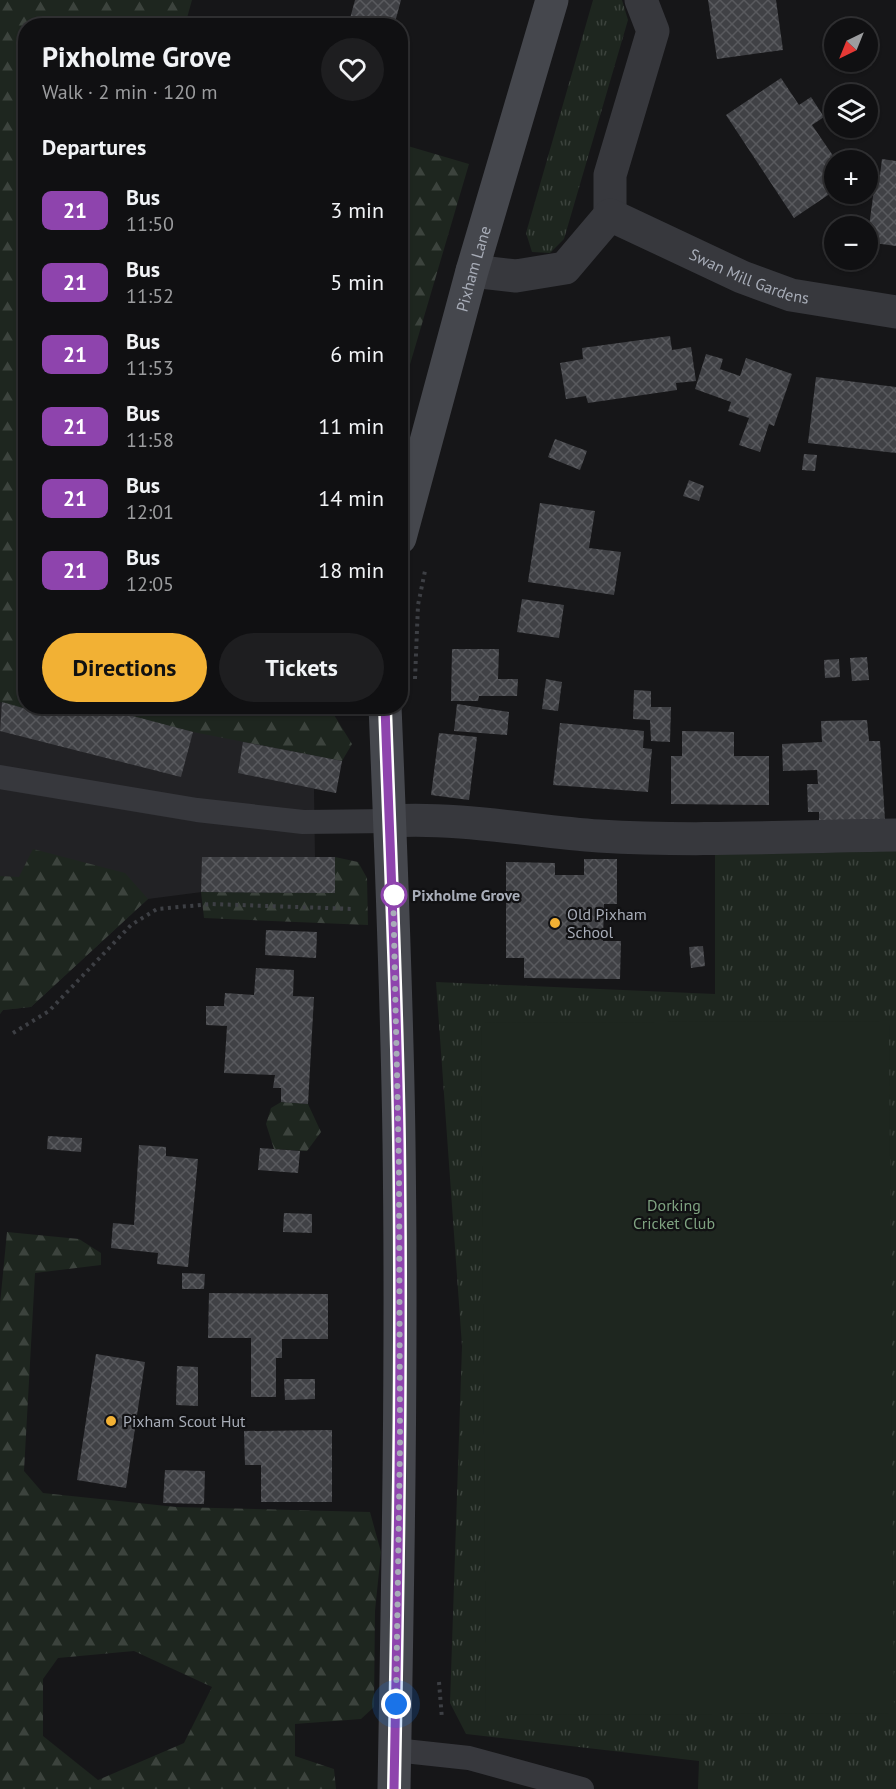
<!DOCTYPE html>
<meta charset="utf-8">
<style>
:root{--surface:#101012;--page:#1e1e20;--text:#f1f3f6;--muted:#9c9d9f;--line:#303032;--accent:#f2b134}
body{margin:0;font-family:"PT Sans",sans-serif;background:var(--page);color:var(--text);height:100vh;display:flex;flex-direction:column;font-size:22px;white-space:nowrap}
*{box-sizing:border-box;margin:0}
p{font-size:20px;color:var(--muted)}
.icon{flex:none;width:33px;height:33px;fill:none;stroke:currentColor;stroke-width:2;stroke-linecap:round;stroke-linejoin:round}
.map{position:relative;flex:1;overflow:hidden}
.panel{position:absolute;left:18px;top:18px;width:390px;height:696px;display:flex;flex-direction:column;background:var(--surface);border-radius:24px;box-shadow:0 2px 4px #0004,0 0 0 2px var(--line)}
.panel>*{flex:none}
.badge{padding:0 12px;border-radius:9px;font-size:21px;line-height:39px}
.needle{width:39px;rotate:223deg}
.controls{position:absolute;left:824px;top:18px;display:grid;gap:12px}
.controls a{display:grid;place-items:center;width:54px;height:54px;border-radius:50%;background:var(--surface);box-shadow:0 2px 4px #0004,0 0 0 2px var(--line);font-size:30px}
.you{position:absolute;width:30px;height:30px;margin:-15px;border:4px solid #fff;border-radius:50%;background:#1a73e8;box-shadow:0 0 0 9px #1a73e833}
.map>.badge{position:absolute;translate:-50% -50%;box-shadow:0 0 0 3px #fff}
h2{padding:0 24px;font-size:22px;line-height:54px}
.round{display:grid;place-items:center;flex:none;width:63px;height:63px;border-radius:32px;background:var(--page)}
.overview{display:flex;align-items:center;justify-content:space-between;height:102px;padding:0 24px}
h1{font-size:28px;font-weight:700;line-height:45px}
.action{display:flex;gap:12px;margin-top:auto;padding:12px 24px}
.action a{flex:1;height:69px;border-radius:36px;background:var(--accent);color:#111;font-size:24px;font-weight:700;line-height:69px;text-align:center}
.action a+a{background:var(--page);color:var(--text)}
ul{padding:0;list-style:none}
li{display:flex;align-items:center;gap:18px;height:72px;padding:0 24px}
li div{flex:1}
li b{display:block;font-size:22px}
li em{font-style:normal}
li .badge{min-width:66px;font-weight:700;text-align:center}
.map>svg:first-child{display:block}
.built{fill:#222225}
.grass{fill:url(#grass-tufts)}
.forest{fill:url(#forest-firs);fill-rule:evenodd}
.garden{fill:#1e261f}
.building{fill:url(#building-cross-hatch)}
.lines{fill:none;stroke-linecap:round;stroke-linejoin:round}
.path{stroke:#3d3f44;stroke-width:4;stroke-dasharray:3 4.5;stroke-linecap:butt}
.lane{stroke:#37383d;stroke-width:24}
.street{stroke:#37383d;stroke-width:33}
.secondary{stroke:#45474d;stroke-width:33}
.line-casing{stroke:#fff;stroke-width:14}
.line{stroke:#8e44ad;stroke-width:9}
.walk{stroke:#a8adb8;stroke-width:6;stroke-dasharray:0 10.8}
.stop-dot{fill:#fff;stroke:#8e44ad;stroke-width:3}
.poi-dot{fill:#f2b134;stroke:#111113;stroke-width:2}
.labels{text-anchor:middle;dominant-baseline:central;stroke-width:4.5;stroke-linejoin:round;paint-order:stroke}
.street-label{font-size:16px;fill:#a8adb8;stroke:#111113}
.stop-label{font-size:16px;font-weight:bold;fill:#a8adb8;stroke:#111113;text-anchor:start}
.poi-label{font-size:16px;fill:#a8adb8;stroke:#111113;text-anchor:start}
.park-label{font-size:16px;fill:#7fa381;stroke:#111113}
</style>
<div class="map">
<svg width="896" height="1789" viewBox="0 0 896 1789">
<defs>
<pattern id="grass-tufts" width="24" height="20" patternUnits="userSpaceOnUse" patternTransform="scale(1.5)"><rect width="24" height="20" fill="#1e261f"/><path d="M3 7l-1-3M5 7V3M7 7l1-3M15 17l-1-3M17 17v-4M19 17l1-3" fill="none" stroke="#3c433d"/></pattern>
<pattern id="forest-firs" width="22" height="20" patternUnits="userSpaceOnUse" patternTransform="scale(1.5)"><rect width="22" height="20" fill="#1e261f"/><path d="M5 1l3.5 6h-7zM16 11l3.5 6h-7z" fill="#3c433d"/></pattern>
<pattern id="building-cross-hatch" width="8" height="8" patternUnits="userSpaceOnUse" patternTransform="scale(1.5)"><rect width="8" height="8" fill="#404145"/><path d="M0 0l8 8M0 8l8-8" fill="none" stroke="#595a5e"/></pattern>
</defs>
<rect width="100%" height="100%" fill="#161618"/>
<path class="built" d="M0,702L44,713L46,707H95L342,761L336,793L314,789L315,857H335V893L202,892L148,899L31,1007L3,1010L0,1014Z"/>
<path class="grass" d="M593,0H622L628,20L564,239L550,253L532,252L526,233Z
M896,850V1789H698L699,1761L466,1734L450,1703L462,1346L436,982L715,994V854Z"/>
<path class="forest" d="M0,0H192L185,25L26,26V706L46,707L44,714L0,702Z
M401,144L469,164L401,395L400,144Z
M95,707H332L331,710L352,744L342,761L193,732Z
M33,849L125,873L148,899L31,1007L3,1010L0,1014V876L19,877Z
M335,857L358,862L367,878L368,925L204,918L201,892L335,893Z
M281,1102L308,1104L321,1132L307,1151L274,1149L266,1124L271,1108Z
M7,1232L79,1239L101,1253V1265L35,1273L24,1471L43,1493L176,1507L370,1512L381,1552L375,1611L374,1707L361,1719L295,1724V1756L334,1769L336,1789H0V1304ZM134,1651L212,1687L184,1743L98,1780L43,1736V1679L58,1658Z"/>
<path class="garden" d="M889,1021L894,1713L486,1715L481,1023Z"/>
<path class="building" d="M355,0H401L394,26H348Z
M708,0H776L783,50L717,59Z
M781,78L799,105L811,97L824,117L812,125L836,160L834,191L794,218L726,115Z
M882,159L896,161V246L867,242L876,174L880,175Z
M670,336L672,350L691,347L696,381L676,383L677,390L588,403L586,396L566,399L560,363L583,359L582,348Z
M706,354L723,359L720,369L740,376L746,358L792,374L774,426L769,424L760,452L739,445L749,418L728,411L731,402L695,389Z
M816,377L896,387V453L808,443Z
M555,439L587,451L580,470L548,457Z
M804,454L817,455L815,471L802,470Z
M689,480L704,486L699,501L683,496Z
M540,503L595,511L589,548L621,552L614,595L528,582Z
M522,599L564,605L559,638L517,632Z
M452,649H499L498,679H518L517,696H479L478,701H451Z
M867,657L869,680L852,681L850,658Z
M839,659L840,677L825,678L824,660Z
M546,679L562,682L558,711L542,709Z
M634,690L651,691V707H671L670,742L651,741L650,720L633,719Z
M2,702L44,714L46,706H95L193,732L181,777L0,731Z
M457,704L509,712L507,735L454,731Z
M867,720L869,741H880L885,820L819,823V812H808L807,784H818L817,770L783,771L782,744L822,742L821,721Z
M560,723L644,731L643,748L652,749L648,792L553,785Z
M682,731L734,732V756H769V805L671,804V756H682Z
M439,733L477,737L469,800L431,795Z
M243,742L342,761L336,793L238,773Z
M202,857H335V893L201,892Z
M584,859H617V904H604L603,941H621L620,979L524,978V958H506V862L555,863V875H584Z
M266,930L317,932L316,958L265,955Z
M703,946L705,966L691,968L689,947Z
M256,968L294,970L293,996L314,997L308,1104L281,1102V1088H273L275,1075L224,1073L227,1026L206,1025V1006H224L225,993L254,995Z
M48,1136L82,1138L81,1152L47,1149Z
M139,1145L166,1147V1156L198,1159L188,1267L157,1264L158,1253L111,1248L113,1223L134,1225Z
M260,1148L300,1151L298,1173L258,1170Z
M284,1213L312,1214V1233L283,1232Z
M182,1273L205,1274L204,1289H182Z
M209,1293L328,1294V1339H282V1358H276V1397H251V1338H208Z
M96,1354L145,1362L126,1488L77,1480Z
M177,1366L198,1367V1406L176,1405Z
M284,1379H315V1399L285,1400Z
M332,1430V1502H261V1465H245L244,1431Z
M165,1470L205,1471L204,1504L163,1503Z"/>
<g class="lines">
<path class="path" d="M415,679L418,605L425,571
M13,1033L49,1011L131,925L157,909L211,904L354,909
M439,1682L442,1719"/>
<path class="lane" d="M0,777L197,810L303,822L390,821
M395,1750L469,1758L582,1789"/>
<g class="street">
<path d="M610,215V175L653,31L641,0"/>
<path id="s1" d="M472,271L516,276L565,268L610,215L742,277L791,295L896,312"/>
<path d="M390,821C460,817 530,831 599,836C698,842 797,836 896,835"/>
</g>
<g class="secondary">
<path id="s2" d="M400,538L472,271L552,0"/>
<path d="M385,706C391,852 397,996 399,1142C402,1357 398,1573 394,1789"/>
</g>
</g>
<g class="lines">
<g class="line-casing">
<path id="line" d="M385,706C390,852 397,996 399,1142C402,1357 398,1573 394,1789"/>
</g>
<use href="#line" class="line"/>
<path class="walk" d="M394,895L393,888L399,1166L400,1442L396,1704"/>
</g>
<circle class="stop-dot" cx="394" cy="895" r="12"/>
<g class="poi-dot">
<circle cx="555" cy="923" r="6"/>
<circle cx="111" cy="1421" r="6"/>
</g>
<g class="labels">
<g class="street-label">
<text stroke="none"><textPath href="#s2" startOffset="279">Pixham Lane</textPath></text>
<text stroke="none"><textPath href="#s1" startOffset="316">Swan Mill Gardens</textPath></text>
</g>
<g class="stop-label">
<text x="412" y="895">Pixholme Grove</text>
</g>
<g class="poi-label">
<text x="567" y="914">Old Pixham<tspan x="567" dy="18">School</tspan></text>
<text x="123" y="1421">Pixham Scout Hut</text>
</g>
<g class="park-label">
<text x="674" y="1205">Dorking<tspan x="674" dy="18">Cricket Club</tspan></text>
</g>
</g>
</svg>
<div class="controls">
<a><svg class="needle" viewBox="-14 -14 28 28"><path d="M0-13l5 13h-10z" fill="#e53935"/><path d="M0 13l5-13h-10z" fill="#9c9d9f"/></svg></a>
<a><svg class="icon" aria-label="layers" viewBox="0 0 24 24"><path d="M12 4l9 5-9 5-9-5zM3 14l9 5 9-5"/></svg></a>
<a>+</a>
<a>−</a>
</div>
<div class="you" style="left:396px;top:1704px"></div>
<section class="panel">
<div class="overview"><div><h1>Pixholme Grove</h1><p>Walk · 2 min · 120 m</p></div><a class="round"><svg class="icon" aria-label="heart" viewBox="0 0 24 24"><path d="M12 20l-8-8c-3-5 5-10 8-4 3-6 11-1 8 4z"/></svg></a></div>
<h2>Departures</h2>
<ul>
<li><span class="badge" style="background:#8e44ad;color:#fff">21</span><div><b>Bus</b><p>11:50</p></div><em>3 min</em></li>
<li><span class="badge" style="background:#8e44ad;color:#fff">21</span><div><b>Bus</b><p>11:52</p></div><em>5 min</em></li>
<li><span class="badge" style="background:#8e44ad;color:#fff">21</span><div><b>Bus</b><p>11:53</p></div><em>6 min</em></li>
<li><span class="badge" style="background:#8e44ad;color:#fff">21</span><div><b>Bus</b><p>11:58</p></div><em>11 min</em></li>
<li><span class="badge" style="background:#8e44ad;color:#fff">21</span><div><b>Bus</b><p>12:01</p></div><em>14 min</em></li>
<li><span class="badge" style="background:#8e44ad;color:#fff">21</span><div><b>Bus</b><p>12:05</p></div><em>18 min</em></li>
</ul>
<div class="action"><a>Directions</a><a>Tickets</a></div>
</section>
</div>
